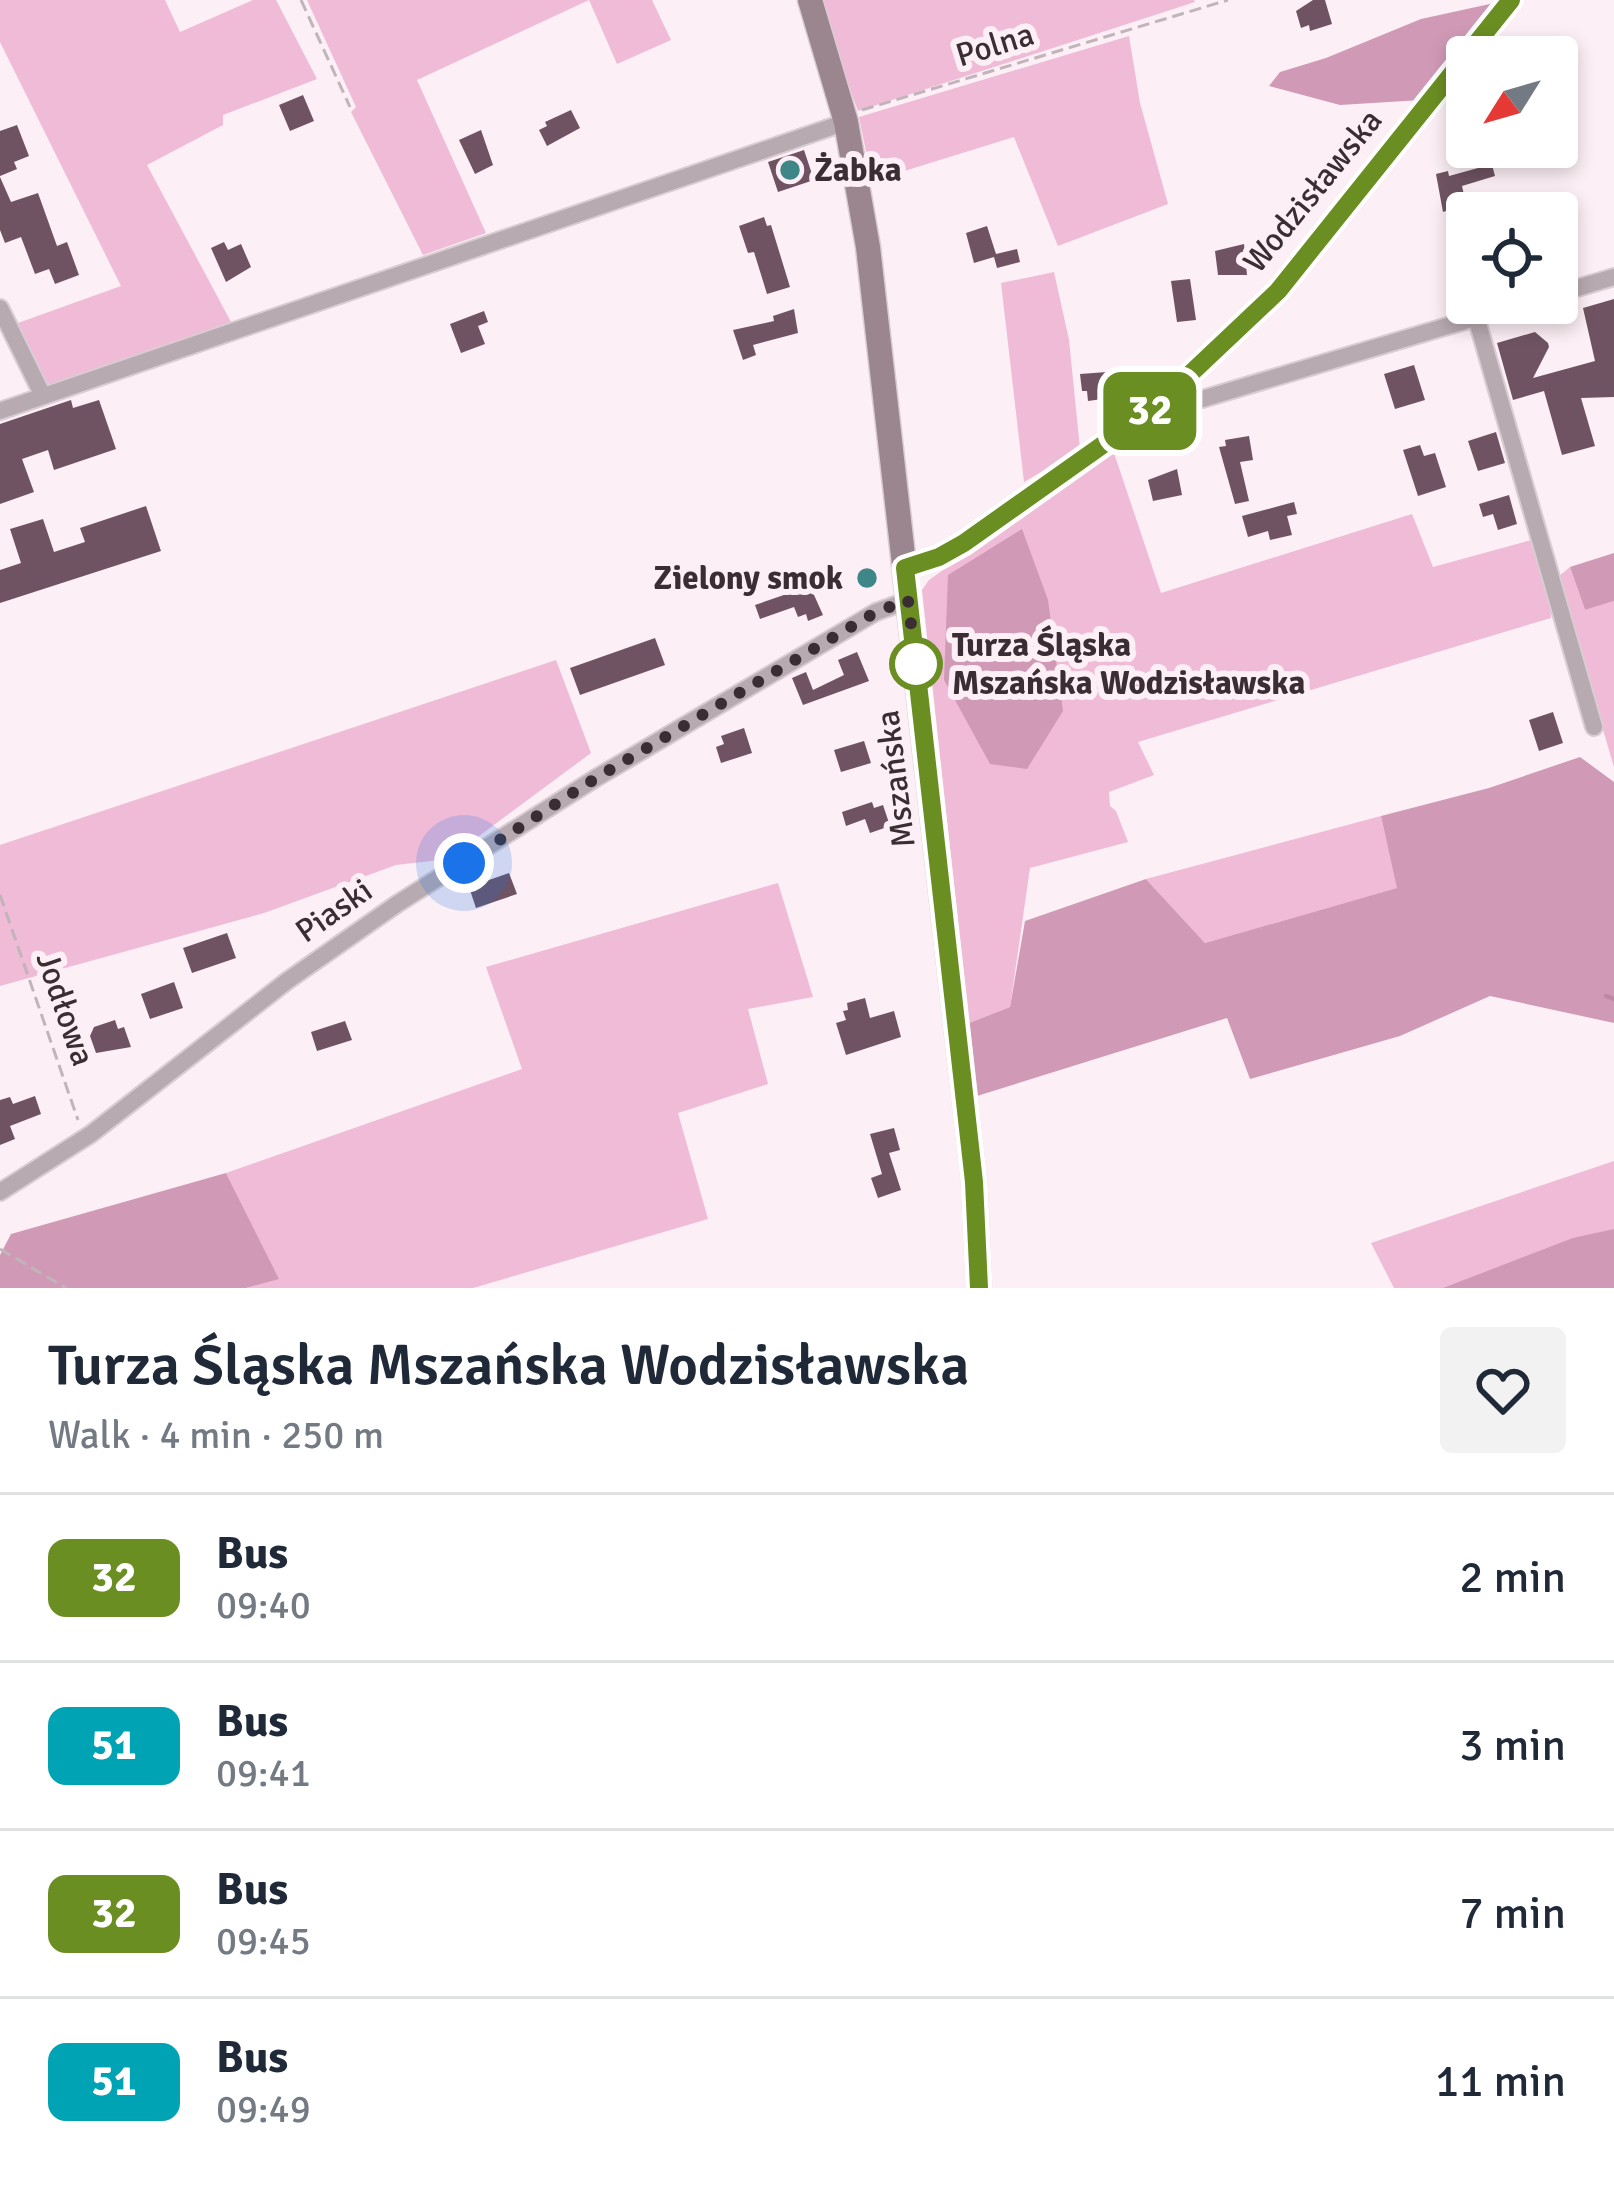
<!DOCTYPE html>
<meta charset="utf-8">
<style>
:root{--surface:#fff;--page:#f2f2f3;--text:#1f2937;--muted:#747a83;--line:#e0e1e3}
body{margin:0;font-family:Signika,sans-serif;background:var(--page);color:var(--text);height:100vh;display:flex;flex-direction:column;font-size:45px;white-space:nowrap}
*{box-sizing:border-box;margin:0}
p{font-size:39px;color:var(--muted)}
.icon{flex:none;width:66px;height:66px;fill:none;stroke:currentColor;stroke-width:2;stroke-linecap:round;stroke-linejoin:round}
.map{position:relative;height:1288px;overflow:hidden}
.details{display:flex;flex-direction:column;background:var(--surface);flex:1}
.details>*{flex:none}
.badge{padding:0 24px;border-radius:18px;font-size:42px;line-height:78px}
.needle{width:78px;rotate:233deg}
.controls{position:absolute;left:1446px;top:36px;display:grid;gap:24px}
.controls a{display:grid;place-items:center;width:132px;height:132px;border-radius:12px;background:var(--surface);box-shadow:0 6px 18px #0003;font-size:60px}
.you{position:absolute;width:60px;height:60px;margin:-30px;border:9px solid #fff;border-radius:50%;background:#1a73e8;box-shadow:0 0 0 18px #1a73e833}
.map>.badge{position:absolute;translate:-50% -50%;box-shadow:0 0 0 6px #fff}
.round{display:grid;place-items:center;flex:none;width:126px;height:126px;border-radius:12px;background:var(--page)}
.summary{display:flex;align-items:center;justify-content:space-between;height:204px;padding:0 48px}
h1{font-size:57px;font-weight:600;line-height:90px}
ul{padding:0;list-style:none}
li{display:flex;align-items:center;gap:36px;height:168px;padding:0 48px;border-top:3px solid var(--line)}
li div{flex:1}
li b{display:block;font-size:45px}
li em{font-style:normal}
li .badge{min-width:132px;font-weight:700;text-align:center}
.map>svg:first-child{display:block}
.green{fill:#f0bbd6}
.forest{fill:#d09ab6}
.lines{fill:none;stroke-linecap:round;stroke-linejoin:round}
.stream{stroke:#bd89a4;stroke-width:4.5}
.building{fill:#6f5362}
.street-casing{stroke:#d9ccd2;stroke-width:20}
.secondary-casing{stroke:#d9ccd2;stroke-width:27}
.path{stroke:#c1b4ba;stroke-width:3;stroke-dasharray:12 6;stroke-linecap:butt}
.street{stroke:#b8aab1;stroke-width:16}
.secondary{stroke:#9b8690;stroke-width:24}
.line-casing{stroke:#fff;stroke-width:27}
.line{stroke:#6b8e23;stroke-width:18}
.walk{stroke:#3a2d33;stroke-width:12;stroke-dasharray:0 21.6}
.poi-dot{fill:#3e8687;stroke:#fceff5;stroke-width:4.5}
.stop-dot{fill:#fff;stroke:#6b8e23;stroke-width:6}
.labels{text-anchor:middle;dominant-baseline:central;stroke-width:12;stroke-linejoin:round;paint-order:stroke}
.street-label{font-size:33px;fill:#3a2d33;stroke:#fceff5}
.poi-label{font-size:33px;font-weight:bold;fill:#3a2d33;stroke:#fceff5;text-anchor:start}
.stop-label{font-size:33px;font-weight:bold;fill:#3a2d33;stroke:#fceff5;text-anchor:start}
</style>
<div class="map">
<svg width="1614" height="1288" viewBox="0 0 1614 1288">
<rect width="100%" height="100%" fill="#fceff5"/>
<path class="green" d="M0,0H165L180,32L253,0H276L317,79L223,115V125L147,165L231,322L48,385L18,323L121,286L0,42Z
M307,0H652L671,40L617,64L589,0L417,80L486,233L423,255L351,112L356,107Z
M817,0H1194L1195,2L858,111Z
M1129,36L1140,103L1168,204L1058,246L1014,137L872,181L859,117Z
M1054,272L1069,340L1080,449L1024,482L1001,283Z
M1113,450L1161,593L1412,514L1433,567L1535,539L1549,584L1551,618L1138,742L1154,775L1109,792L1110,806L1116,811L1128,842L1030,868L1010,1007L969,1023L922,590L929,580Z
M1570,567L1585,610L1614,601V767L1558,577Z
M556,660L591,753L448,859L396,865L264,913L0,986V845Z
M1381,816L1398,888L1205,943L1146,879Z
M778,883L813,997L748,1009L768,1084L678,1113L708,1219L473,1288H246L278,1278L226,1173L522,1069L486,967Z
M1614,1161V1231L1446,1288H1394L1371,1243Z"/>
<path class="forest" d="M1499,2L1421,100L1340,105L1269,86L1280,72L1326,58L1421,19Z
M1022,529L1048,600L1063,711L1027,769L990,764L944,680L948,575Z
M1614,553V601L1585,610L1570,567Z
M1580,757L1614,782V1023L1490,996L1400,1036L1250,1079L1227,1018L977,1096L969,1023L1010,1007L1025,921L1146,879L1205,943L1397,888L1381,816L1489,788Z
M226,1173L279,1279L246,1288H0V1255L11,1234Z
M1614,1229V1288H1443L1573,1238Z"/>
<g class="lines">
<path class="stream" d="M1606,996L1614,999"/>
</g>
<path class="building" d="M1313,0H1325L1332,24L1310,31L1309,25L1301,28L1296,11Z
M303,95L314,121L290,131L279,105Z
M571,110L580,128L547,146L539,130L547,126L545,122Z
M17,125L29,156L14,162L17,169L0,176V131Z
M481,130L493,165L475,174L459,140Z
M804,150L814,180L778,192L768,162Z
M1488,150L1495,176L1462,186L1465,199L1453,202L1455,208L1443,212L1436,174L1448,171L1449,176L1478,168L1473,154Z
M0,177L11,202L38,193L57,246L67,242L79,275L55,284L49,269L35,274L21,237L5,243L0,230Z
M764,217L767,226L771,225L790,287L767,294L754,252L748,253L739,226Z
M987,226L996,254L1017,249L1020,262L997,268L994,257L974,263L966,233Z
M224,242L228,250L241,244L251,267L226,282L211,248Z
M1244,244L1247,275H1218L1215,251Z
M1190,279L1196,320L1177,322L1171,281Z
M1614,299V397L1581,398L1595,446L1562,455L1544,391L1513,400L1497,343L1535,332L1548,343L1549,347L1533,378L1595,361L1583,308Z
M794,309L798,333L753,345L756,355L743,360L733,330L774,321L773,316Z
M484,311L488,322L478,326L485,344L461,353L450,324Z
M1414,365L1425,400L1395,409L1384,374Z
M1107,372L1113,383L1110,398L1088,401L1087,391H1082L1080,374Z
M71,400L73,408L99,400L116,449L54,470L48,450L22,459L34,492L0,504V424Z
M1496,432L1505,463L1478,471L1468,441Z
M1249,436L1253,460L1240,462L1249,501L1235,504L1219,447L1226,446L1225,440Z
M1420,445L1424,456L1435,453L1446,487L1418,496L1403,450Z
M1177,469L1182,495L1153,501L1148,480Z
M1509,495L1517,524L1498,530L1493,514L1483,517L1479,504Z
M1294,502L1297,514L1287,516L1292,535L1270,540L1268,531L1248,537L1242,516Z
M146,506L161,551L0,603V570L21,563L10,529L43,519L54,552L85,542L80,528Z
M810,586L823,615L808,621L806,614L798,617L794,607L760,619L755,605Z
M655,638L665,665L580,695L570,668Z
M857,652L869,681L803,705L792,678L806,672L813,690L844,675L838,660Z
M1553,712L1563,743L1539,751L1529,720Z
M744,728L752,753L721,763L716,747L724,744L721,736Z
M864,741L871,763L841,772L834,750Z
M872,802L874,808L883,805L890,826L870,833L865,819L846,826L842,812Z
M509,873L517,894L476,908L469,887Z
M227,933L236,958L192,973L183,948Z
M174,982L183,1008L150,1019L141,994Z
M865,998L870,1018L894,1011L901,1037L846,1055L836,1023L846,1020L843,1011L848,1010L847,1003Z
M115,1020L118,1029L124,1027L131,1047L96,1053L90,1036L94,1027Z
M345,1021L352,1040L317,1051L311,1032Z
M35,1096L41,1114L10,1126L15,1139L0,1145V1100L10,1097L13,1104Z
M894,1128L900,1150L889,1153L901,1190L878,1198L871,1178L882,1174L870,1134Z"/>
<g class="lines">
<g class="street-casing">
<path id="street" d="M1557,294L1614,277
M0,308L43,396
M1476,317L1594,727
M1153,409L1172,408L1525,303
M0,411L846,122
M0,1192L91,1134L287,981L397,904L596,778L876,612L909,600"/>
</g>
<g class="secondary-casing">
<path id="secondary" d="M810,0L846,122L868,247L974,1182L979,1288
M905,568L939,557L964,543L1152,410L1278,291L1511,0"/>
</g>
<path class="path" d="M301,0L350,107
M862,110L1228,0
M0,895L78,1120
M0,1249L66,1288"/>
<use href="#street" class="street"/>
<use href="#secondary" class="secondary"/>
</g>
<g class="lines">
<g class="line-casing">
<path id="line" d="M979,1288L974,1182L905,568L939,557L964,543L1152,410L1278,291L1511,0"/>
</g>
<use href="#line" class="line"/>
<path class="walk" d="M464,863L596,778L876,612L908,600L916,664"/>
</g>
<g class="poi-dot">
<circle cx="790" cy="170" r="12"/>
<circle cx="867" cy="578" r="12"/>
</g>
<circle class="stop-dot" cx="916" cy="664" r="24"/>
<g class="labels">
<g class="street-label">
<text transform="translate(995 45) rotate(-17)">Polna</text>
<text transform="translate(1313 191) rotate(-51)">Wodzisławska</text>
<text transform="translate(896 779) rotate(-97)">Mszańska</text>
<text transform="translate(334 911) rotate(-35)">Piaski</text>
<text transform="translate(65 1009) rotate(71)">Jodłowa</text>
</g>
<g class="poi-label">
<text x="814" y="170">Żabka</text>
<text x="843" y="578" text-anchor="end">Zielony smok</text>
</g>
<g class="stop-label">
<text x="952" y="645">Turza Śląska<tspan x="952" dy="38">Mszańska Wodzisławska</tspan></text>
</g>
</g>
</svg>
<div class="controls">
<a><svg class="needle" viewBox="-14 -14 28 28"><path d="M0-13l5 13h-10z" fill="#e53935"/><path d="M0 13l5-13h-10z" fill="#747a83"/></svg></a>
<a><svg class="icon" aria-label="locate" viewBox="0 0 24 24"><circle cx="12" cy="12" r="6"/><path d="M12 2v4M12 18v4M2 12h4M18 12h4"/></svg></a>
</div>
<div class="you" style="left:464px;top:863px"></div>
<b class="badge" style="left:1150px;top:411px;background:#6b8e23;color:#fff">32</b>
</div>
<section class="details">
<div class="summary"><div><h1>Turza Śląska Mszańska Wodzisławska</h1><p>Walk · 4 min · 250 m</p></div><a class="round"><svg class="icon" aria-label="heart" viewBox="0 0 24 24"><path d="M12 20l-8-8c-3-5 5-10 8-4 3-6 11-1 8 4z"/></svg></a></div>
<ul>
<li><span class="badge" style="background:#6b8e23;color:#fff">32</span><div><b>Bus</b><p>09:40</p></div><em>2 min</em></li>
<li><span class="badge" style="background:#00a3b4;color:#fff">51</span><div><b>Bus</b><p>09:41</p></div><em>3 min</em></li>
<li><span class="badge" style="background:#6b8e23;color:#fff">32</span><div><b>Bus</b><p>09:45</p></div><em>7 min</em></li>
<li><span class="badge" style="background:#00a3b4;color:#fff">51</span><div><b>Bus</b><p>09:49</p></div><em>11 min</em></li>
</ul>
</section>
